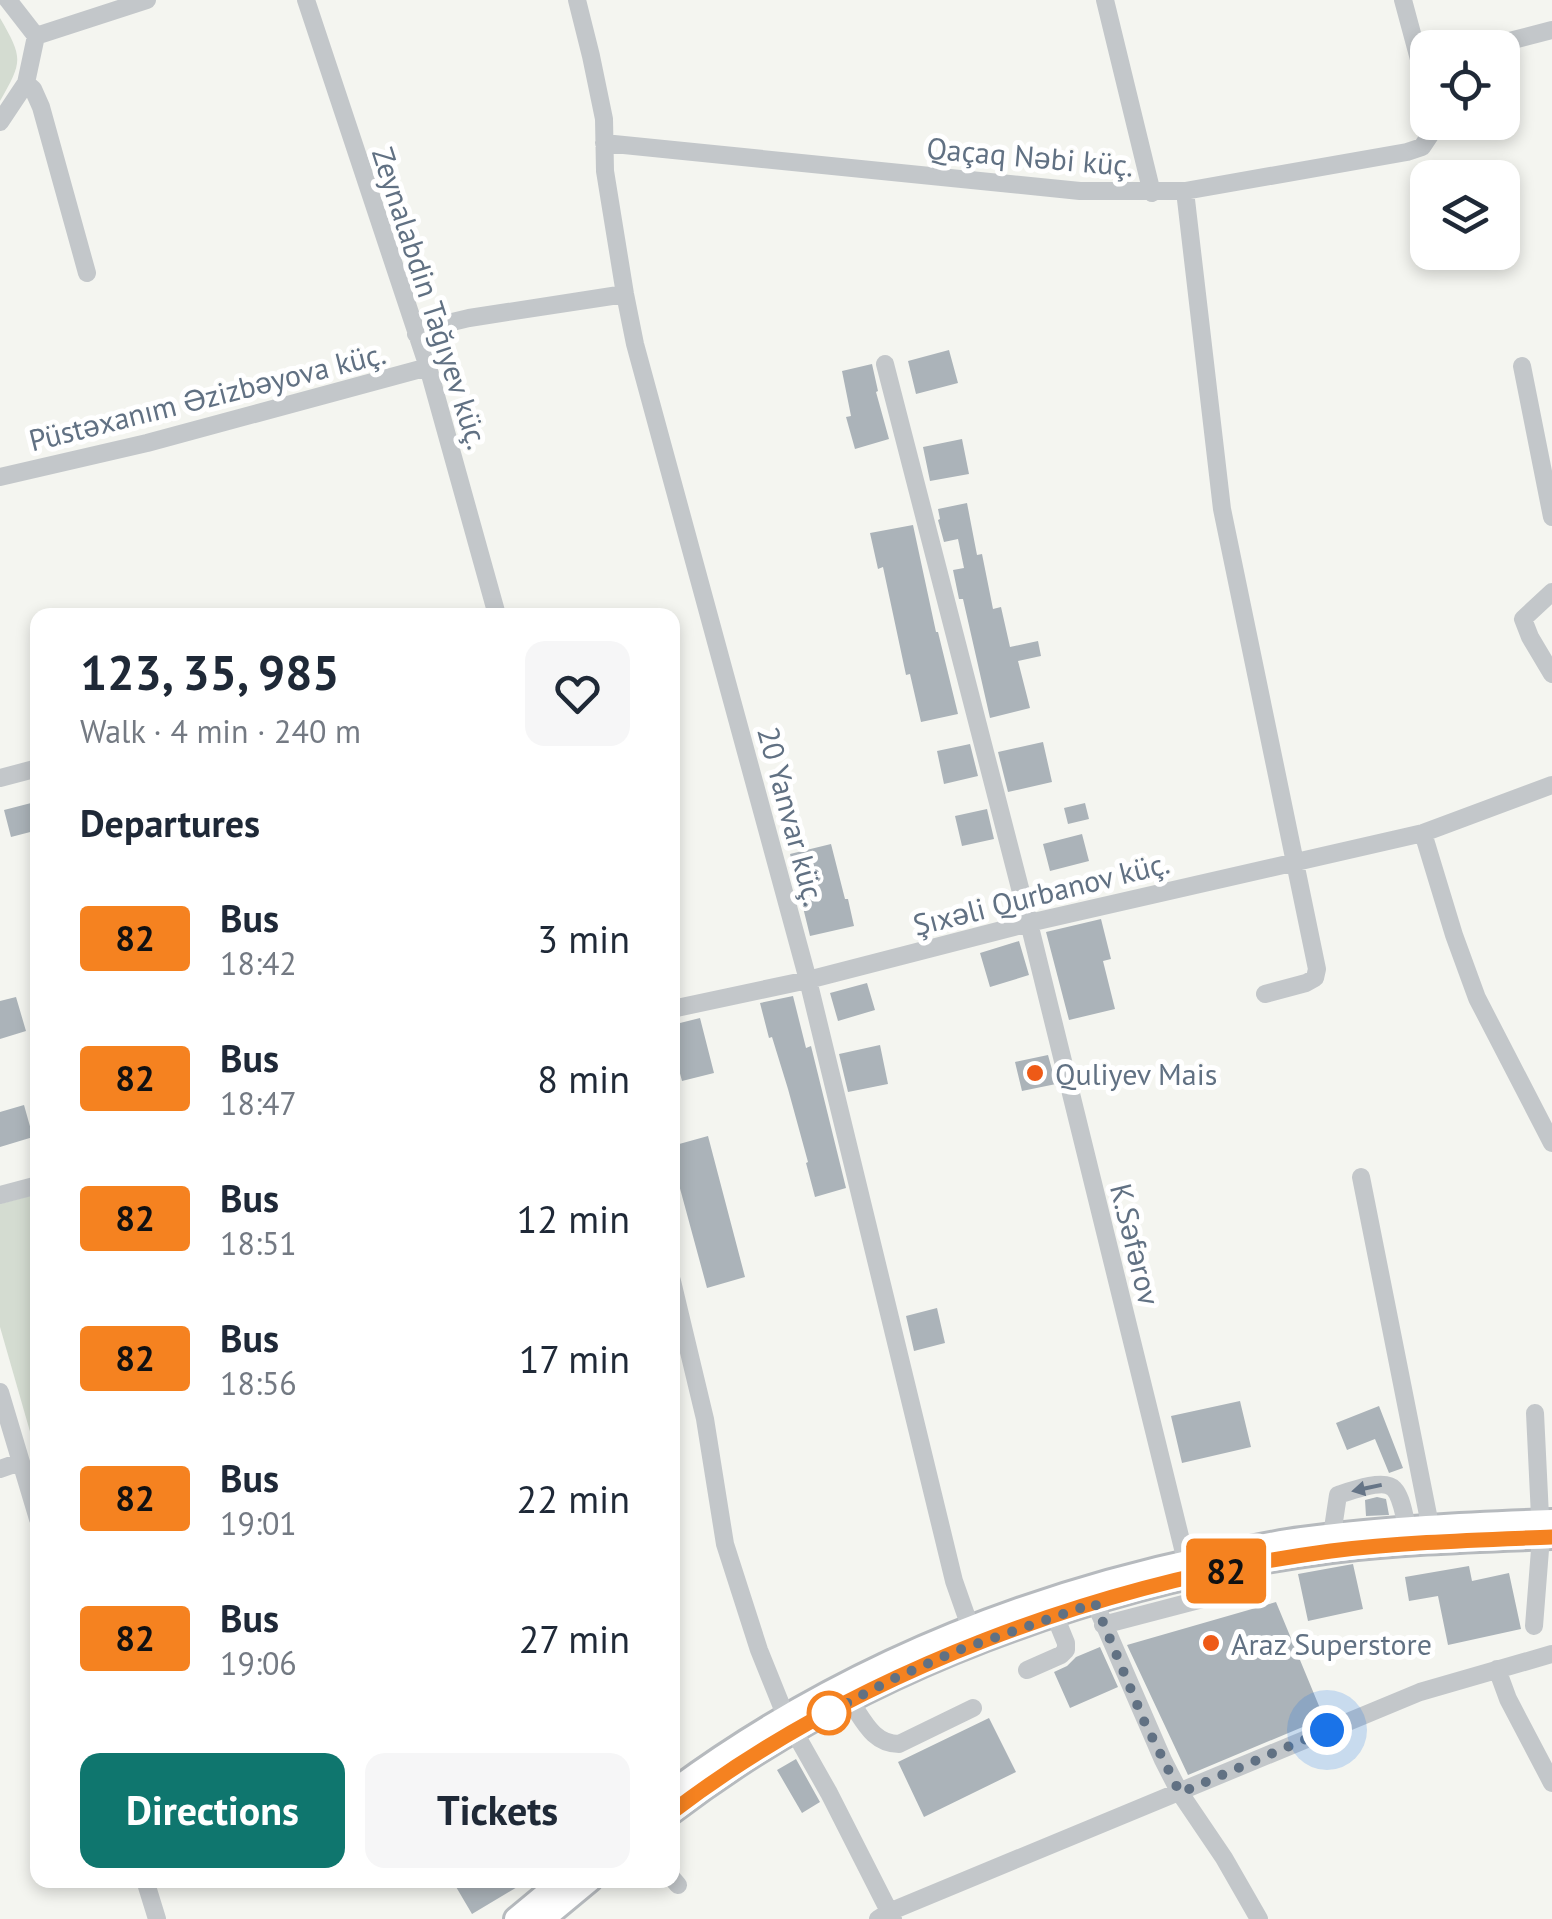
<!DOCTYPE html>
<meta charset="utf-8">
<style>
:root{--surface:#fff;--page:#f6f6f7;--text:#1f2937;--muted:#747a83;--accent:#0f766e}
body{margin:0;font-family:"PT Sans",sans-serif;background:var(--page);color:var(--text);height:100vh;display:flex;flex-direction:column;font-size:38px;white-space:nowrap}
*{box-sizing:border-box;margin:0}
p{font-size:32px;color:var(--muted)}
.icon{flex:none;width:55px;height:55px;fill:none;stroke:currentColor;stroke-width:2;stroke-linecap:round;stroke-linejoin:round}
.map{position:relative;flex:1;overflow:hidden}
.panel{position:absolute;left:30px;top:608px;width:650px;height:1280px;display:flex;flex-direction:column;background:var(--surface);border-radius:20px;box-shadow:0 5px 15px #0003}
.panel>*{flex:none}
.badge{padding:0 20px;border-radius:8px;font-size:35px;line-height:65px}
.fabs{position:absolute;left:1410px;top:30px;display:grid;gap:20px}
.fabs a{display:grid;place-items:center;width:110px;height:110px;border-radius:20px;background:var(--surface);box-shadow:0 5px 15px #0003;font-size:50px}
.you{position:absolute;width:50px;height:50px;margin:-25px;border:8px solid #fff;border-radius:50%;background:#1a73e8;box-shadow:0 0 0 15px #1a73e833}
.map>.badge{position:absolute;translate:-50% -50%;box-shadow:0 0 0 5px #fff}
h2{padding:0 50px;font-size:38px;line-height:90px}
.round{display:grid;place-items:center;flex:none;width:105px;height:105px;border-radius:20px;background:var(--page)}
.summary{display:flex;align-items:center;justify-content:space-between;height:170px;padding:0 50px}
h1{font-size:48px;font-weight:600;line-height:75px}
.action{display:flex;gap:20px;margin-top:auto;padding:20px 50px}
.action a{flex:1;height:115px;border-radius:20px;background:var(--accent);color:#fff;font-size:40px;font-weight:600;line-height:115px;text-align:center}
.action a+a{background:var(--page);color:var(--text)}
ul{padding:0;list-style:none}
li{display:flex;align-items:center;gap:30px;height:140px;padding:0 50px}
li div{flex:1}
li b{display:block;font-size:38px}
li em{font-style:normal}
li .badge{min-width:110px;font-weight:700;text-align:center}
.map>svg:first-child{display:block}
.green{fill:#d4dcd1}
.building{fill:#abb3b9}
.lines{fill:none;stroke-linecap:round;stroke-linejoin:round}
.major-casing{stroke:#b6babe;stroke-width:28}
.minor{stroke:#c3c7ca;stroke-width:18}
.major{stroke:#fff;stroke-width:22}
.oneway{fill:#667587}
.line-casing{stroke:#fff;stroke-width:22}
.line{stroke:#f58220;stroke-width:15}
.walk{stroke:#617183;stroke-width:10;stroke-dasharray:0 18}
.poi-dot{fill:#ee5a16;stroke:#fff;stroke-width:4}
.stop-dot{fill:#fff;stroke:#f58220;stroke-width:5}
.labels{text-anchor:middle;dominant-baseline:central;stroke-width:10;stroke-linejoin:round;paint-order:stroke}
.street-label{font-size:30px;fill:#617183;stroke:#fff}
.poi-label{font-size:30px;fill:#617183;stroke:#fff;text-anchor:start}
</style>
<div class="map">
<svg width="1552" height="1919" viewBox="0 0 1552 1919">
<rect width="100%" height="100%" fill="#f4f5f0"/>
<path class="green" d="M0,18C23,58 23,61 0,101Z
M37,1194V1456L0,1327V1204Z"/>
<path class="building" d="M949,350L958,383L916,394L908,361Z
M872,364L878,391L876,392L889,439L855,449L846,417L851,416L842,371Z
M962,439L969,474L930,481L923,447Z
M967,503L977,555L982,554L993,609L1001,607L1010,647L1038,641L1041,656L1018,661L1030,708L990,718L963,599H959L953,570L964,568L958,539L944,542L938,520L940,519L938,509Z
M913,525L936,632H938L958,714L921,722L910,674L906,675L883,567L878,569L870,533Z
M1043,742L1052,782L1008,792L998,752Z
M970,744L978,776L944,784L937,751Z
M35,802L38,830L11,837L4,810Z
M1085,803L1089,819L1068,824L1064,808Z
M987,809L994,839L962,846L955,816Z
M1082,834L1089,861L1050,871L1043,844Z
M831,844L845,899H848L854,926L810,936L790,854Z
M1101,919L1111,959L1103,961L1115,1009L1069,1020L1046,932Z
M1019,941L1029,975L990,987L980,953Z
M867,983L875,1010L838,1021L830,993Z
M793,996L806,1048L811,1046L846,1188L815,1197L806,1163L808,1162L788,1089L772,1037L769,1038L760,1003Z
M16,997L26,1031L0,1039V1001Z
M700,1018L714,1073L682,1081L678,1066L672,1067V1025Z
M880,1045L888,1084L848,1092L839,1054Z
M1048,1055L1056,1084L1022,1091L1015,1062Z
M24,1105L33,1137L0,1147V1112Z
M708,1136L745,1277L707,1288L672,1159V1146Z
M937,1308L945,1343L914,1351L906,1316Z
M1240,1401L1251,1447L1182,1463L1171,1416Z
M1379,1406L1403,1468L1389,1473L1375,1439L1347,1450L1336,1423Z
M1377,1497L1386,1499L1389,1515L1366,1516L1365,1500Z
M1353,1564L1363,1609L1308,1621L1298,1574Z
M1469,1566L1472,1581L1509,1573L1521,1629L1448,1645L1438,1596L1409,1601L1405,1577Z
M1276,1602L1324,1718L1188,1775L1127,1645Z
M1100,1647L1118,1687L1070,1708L1054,1672L1067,1666L1076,1657Z
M989,1718L1016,1772L924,1817L898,1762Z
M796,1759L820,1802L802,1813L777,1770Z
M452,1880H529L472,1914Z"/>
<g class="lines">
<g class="major-casing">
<path id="major" d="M672,1792C830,1675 1013,1599 1205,1558C1237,1551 1269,1543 1302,1539C1384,1528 1469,1524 1552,1521
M672,1812C859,1669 1099,1582 1331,1551C1404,1542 1479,1540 1552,1537
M516,1919L563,1880
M543,1919L590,1880"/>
</g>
<path class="minor" d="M8,0L36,36
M306,0L428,367L497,615
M577,0L591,56L604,119L605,171L625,294L635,344L808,980L954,1581L974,1638
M1105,0L1152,193
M1403,0L1420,63
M1482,48L1552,30
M1428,62L1420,63L1428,109
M26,83L33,89L41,107L87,273
M0,122L26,83L36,36L147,0
M604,143L1080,191H1185L1407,152L1422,147L1430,135L1429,122
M1185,191L1222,509L1317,969L1315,978L1306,983L1265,994
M416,334L448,323L469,318L625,294
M885,364L1029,923L1189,1573
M1522,366L1552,517
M0,477L147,443L428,367
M1552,592L1523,619L1530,637L1552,674
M0,778L38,768
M1423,833L1454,935L1477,998L1552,1143
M672,1009L808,980L1029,923L1423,833L1552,785
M1361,1177L1433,1540
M0,1195L38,1185
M672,1281L705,1419L725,1544L759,1650L786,1717L829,1793L893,1919
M0,1392L38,1519
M0,1469L20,1462
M1332,1535L1338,1495C1350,1491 1385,1478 1394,1489C1402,1497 1404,1518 1408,1528
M1095,1603L1163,1760L1180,1793L1224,1858L1259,1919
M1103,1625L1237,1590L1245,1585L1255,1564
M1534,1626L1541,1537L1535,1413
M1497,1669L1508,1699L1552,1783
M1027,1670L1061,1655L1066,1650V1643L1055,1616
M850,1701C864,1721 873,1744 899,1744L973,1708
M672,1878L678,1885
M145,1880L157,1919
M878,1919L889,1912L1420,1692L1552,1654"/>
<use href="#major" class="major"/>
</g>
<defs><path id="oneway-solid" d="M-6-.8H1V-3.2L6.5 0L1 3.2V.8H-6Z" transform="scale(2.5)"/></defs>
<use class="oneway" href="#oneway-solid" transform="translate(1367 1488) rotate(168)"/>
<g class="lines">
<g class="line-casing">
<path id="line" d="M672,1812C857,1671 1101,1582 1331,1551C1404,1542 1479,1540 1552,1537"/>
</g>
<use href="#line" class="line"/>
<path class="walk" d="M829,1713L822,1716L893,1679L956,1651L1095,1603L1144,1721L1180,1793L1327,1730"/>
</g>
<g class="poi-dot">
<circle cx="1035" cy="1073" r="10"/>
<circle cx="1211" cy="1643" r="10"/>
</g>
<circle class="stop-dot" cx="829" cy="1713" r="20"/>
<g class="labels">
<g class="street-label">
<text transform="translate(1030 156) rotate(5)">Qaçaq Nəbi küç.</text>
<text transform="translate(431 298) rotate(72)">Zeynalabdin Tağıyev küç.</text>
<text transform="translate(207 396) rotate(-14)">Püstəxanım Əzizbəyova küç.</text>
<text transform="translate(792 816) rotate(75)">20 Yanvar küç.</text>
<text transform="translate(1041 893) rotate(-14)">Şıxəli Qurbanov küç.</text>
<text transform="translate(1136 1244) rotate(76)">K.Səfərov</text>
</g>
<g class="poi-label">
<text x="1055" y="1073">Quliyev Mais</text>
<text x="1231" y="1643">Araz Superstore</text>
</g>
</g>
</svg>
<div class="fabs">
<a><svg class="icon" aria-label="locate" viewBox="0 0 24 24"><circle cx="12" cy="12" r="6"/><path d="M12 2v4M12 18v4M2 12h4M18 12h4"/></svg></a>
<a><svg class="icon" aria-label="layers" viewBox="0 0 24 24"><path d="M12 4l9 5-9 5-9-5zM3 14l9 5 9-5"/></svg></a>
</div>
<div class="you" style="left:1327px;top:1730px"></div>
<b class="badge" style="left:1226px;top:1571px;background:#f58220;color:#111">82</b>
<section class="panel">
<div class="summary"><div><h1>123, 35, 985</h1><p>Walk · 4 min · 240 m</p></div><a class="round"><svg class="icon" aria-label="heart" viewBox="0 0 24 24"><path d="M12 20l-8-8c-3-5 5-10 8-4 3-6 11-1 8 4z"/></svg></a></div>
<h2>Departures</h2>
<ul>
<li><span class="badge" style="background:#f58220;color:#111">82</span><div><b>Bus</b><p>18:42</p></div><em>3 min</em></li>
<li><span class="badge" style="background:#f58220;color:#111">82</span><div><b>Bus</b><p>18:47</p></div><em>8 min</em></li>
<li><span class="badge" style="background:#f58220;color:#111">82</span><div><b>Bus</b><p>18:51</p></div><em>12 min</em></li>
<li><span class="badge" style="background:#f58220;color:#111">82</span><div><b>Bus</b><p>18:56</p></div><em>17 min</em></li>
<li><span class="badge" style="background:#f58220;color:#111">82</span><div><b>Bus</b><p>19:01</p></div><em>22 min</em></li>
<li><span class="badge" style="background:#f58220;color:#111">82</span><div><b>Bus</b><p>19:06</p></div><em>27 min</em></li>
</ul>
<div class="action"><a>Directions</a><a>Tickets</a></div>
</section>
</div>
